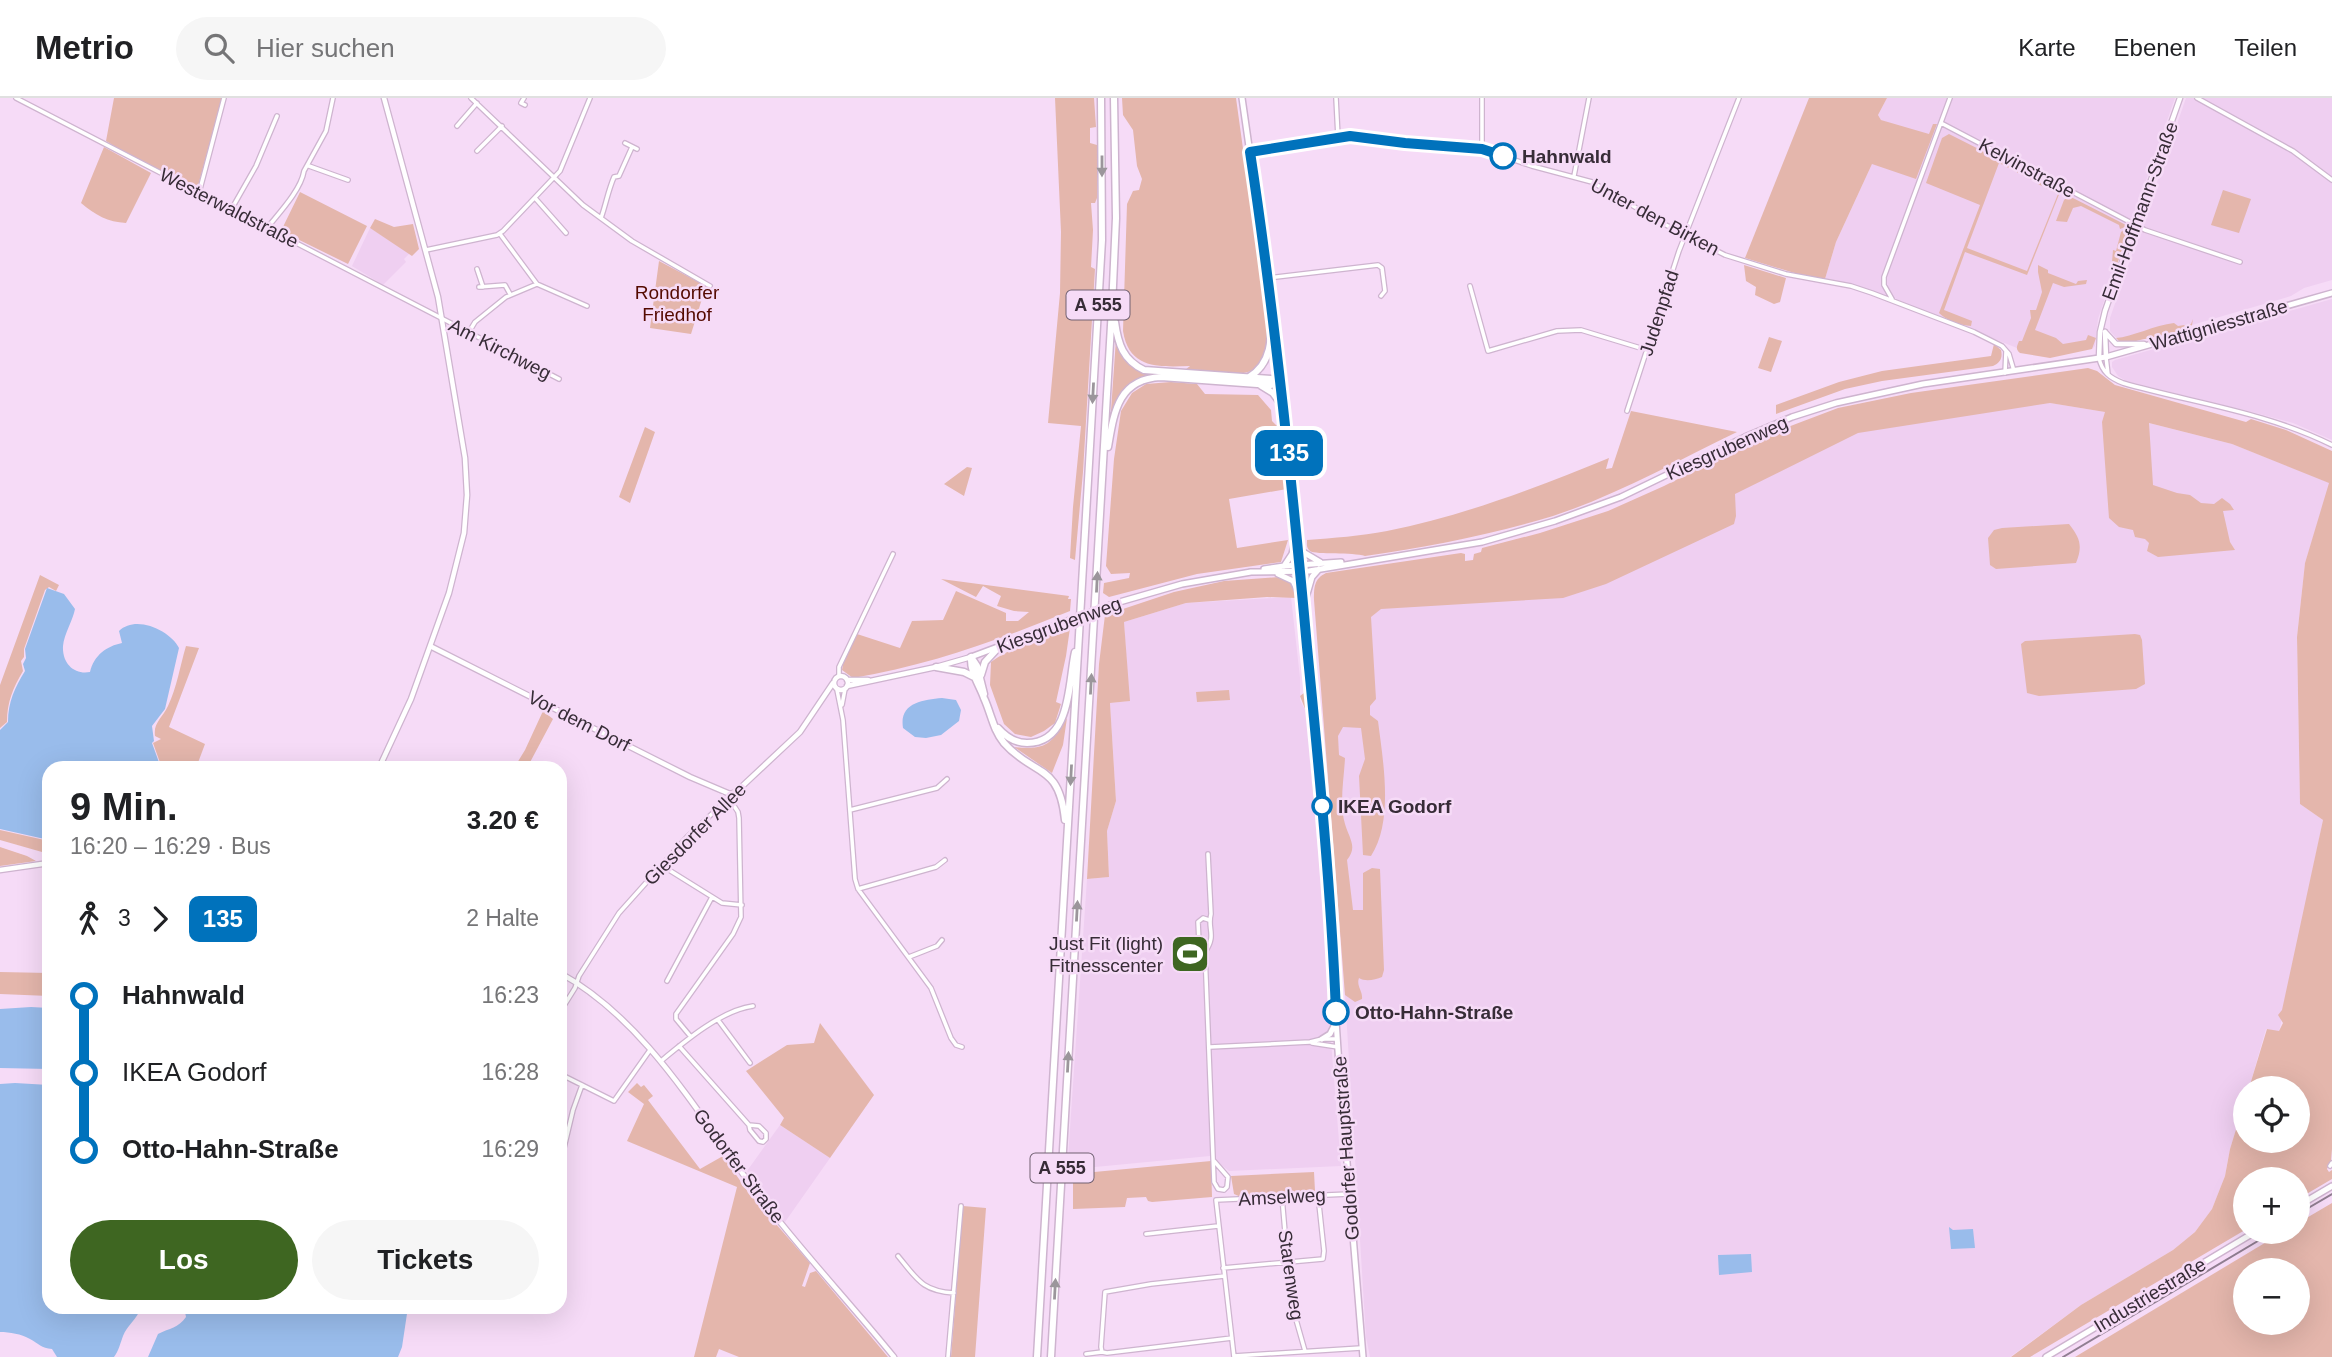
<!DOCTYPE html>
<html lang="de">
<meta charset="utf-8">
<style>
:root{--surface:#fff;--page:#f6f6f6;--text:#202124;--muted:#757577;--line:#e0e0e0;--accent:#3e6621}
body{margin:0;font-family:Helvetica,sans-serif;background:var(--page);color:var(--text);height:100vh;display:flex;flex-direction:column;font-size:26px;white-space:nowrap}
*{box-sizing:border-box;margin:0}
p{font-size:23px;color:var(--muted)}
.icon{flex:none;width:38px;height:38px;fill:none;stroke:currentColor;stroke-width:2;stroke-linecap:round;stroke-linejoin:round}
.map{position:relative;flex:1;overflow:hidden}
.details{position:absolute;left:42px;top:663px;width:525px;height:553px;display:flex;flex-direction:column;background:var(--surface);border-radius:21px;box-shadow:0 7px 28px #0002}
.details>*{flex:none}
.badge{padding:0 14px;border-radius:10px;font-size:24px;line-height:46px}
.controls{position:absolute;left:2233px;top:978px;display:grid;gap:14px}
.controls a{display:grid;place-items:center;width:77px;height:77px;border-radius:50%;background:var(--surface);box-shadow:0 7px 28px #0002;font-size:35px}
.map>.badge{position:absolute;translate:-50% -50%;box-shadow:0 0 0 4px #fff}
.legs{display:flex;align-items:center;gap:10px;height:77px;padding:0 28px;font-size:23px}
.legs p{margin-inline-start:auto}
.head{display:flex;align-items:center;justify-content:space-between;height:119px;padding:0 28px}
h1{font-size:38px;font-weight:700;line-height:52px}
.primary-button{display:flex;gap:14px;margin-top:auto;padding:14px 28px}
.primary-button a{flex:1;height:80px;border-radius:42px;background:var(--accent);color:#fff;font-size:28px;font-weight:700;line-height:80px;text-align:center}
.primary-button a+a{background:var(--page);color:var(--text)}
ul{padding:0 28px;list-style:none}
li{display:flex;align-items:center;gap:24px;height:77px;font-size:26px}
li i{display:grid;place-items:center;width:10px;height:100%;margin:0 9px;background:currentColor}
li i::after{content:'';width:18px;height:18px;margin:-9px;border:5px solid;border-radius:50%;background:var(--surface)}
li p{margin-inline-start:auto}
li:first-child i{background:linear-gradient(#0000 50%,currentColor 0)}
li:last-child i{background:linear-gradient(currentColor 50%,#0000 0)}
header{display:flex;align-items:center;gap:42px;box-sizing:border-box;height:98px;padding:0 35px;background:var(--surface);border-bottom:2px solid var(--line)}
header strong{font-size:33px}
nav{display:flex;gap:38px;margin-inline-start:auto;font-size:24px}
.search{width:490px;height:63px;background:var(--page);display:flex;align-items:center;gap:18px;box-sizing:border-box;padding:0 24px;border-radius:38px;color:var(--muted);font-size:26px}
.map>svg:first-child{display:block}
.built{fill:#efcff1}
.green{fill:#e4b6ac;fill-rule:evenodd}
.water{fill:#99bceb}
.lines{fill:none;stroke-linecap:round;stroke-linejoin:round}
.minor-casing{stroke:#ceb4cf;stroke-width:6}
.tertiary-casing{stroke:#ceb4cf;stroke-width:7}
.secondary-casing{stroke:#ceb4cf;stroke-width:8}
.motorway-casing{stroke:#ceb4cf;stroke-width:9}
.minor{stroke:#fff;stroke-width:3.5}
.tertiary{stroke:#fff;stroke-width:4.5}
.secondary{stroke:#fff;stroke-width:5}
.motorway{stroke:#fff;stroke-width:6}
.tram{stroke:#907e91;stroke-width:2}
.secondary-bridge-casing{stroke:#ceb4cf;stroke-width:8;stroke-linecap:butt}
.secondary-bridge{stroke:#fff;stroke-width:5}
.oneway{fill:#9b969b}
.line-1-casing{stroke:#fff;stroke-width:16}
.line-1{stroke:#0072bc;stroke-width:10}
.stop-1-dot{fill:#fff;stroke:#0072bc;stroke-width:3.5}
.labels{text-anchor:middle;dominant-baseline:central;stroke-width:5;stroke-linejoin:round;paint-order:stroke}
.shield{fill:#f6dbf7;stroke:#706071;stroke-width:2}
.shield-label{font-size:18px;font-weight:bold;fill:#372c37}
.stop-label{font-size:19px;font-weight:bold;fill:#372c37;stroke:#f6dbf7;text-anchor:start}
.street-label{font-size:19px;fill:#372c37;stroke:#f6dbf7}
.park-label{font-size:19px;fill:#540a00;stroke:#f6dbf7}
.poi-label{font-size:19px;fill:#372c37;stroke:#f6dbf7;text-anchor:end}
</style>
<header>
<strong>Metrio</strong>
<div class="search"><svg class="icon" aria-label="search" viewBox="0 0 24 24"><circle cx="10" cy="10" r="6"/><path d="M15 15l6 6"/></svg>Hier suchen</div>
<nav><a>Karte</a><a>Ebenen</a><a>Teilen</a></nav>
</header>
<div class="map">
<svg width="2332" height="1259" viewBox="0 0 2332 1259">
<rect width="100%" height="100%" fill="#f6dbf7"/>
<path class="built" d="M1887,0H2175L2107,194L2098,221L2095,248L2092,251L2035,254L2017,250L1879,195L1825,181L1836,144L1872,66L1930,41L1881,22L1878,17Z
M2186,0H2332V182L2304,190L2291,198L2192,227L2119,243L2110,233V220Z
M370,130L410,155L404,161L406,164L383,187L352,168Z
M2332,201V342L2293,325L2260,316L2126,283L2118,278L2112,269V264L2115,262Z
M2050,305L2105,314L2232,346L2330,385L2305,465L2297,539L2300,706L2323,722L2279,934L2266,931L2249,990H2245V1002L2230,1051L2225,1078L2212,1111L2195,1134L2173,1152L2081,1207L2010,1259H1370L1366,1239L1345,897L1327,512L1369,507L1858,322Z
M1291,499L1300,580V602L1307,616L1317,743L1327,836L1330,931L1341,1068L1229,1073L1210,1058L1074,1071L1068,1060L1087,781L1109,779L1107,733L1116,703L1110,605L1129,603L1124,524L1186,505Z
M780,1027L830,1060L785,1124L747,1073Z"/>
<path class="green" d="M114,0H222L197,92L127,56L106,43Z
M1055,0H1094L1096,29L1090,30V45L1097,47V100L1095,105H1091L1093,132L1091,169L1095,171L1083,374L1075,462L1070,460L1073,409L1081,328L1048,325L1060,195L1061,134Z
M1122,0H1236L1268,232C1268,240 1268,252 1265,260C1253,285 1210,275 1188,273L1185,272L1190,268C1158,269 1129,271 1123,233L1127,106L1133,93L1139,92L1142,81L1137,68L1133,32L1123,17Z
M1809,0H1887L1878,17L1881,22L1929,36L1933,26H1937L1916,81L1872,66L1836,144L1825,181L1801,177L1745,160Z
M1949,36L2034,79L2032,82L1999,65L1967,150L2027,173L2058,96L2038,86L2040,82L2060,94L2027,177L1965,154L1944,212L1972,223L1971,228C1960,227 1947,223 1939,215L1980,107L1926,85L1942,40Z
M104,49L151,75L126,125C108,124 95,117 81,105Z
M2223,92L2251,101L2239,135L2211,127Z
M300,94L367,128L348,166L281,133Z
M2069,98L2126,127L2127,136L2117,167L2112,164L2113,152L2116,153L2121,134L2125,131V129L2120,131L2119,127L2081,108L2073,110L2067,124L2056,123L2064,102Z
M375,121L394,129L413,126L419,151L412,158L370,130Z
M659,163L706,188L691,236L650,230Z
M1744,167L1786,180L1780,204L1774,206L1755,197L1756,189L1746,183Z
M2038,167L2048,172V175L2076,186L2078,183L2087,182L2086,186L2064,189L2053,185L2035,232L2056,240L2063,246L2086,242L2088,237L2096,240L2092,251L2050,260L2020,255C2015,251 2017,248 2019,243H2022L2031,220L2030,212H2036L2042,194L2038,174Z
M2193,221L2192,227C2179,236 2145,240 2128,245H2121L2116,240C2132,239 2155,227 2174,225L2178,228L2191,226Z
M1769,239L1782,243L1771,274L1758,270Z
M1116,241C1125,262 1133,273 1157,277L1133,285L1110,327Z
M1994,246L2001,252C2003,260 2000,265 1993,268L1882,283L1845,291L1776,316V307L1839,284L1882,273L1991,258Z
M2088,270L2097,273L2115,287L2246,324L2251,321L2286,332L2332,353V1051L2331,1063L2327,1071L2329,1074L2332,1072V1081L2298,1101V1082H2245V1132L2030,1259H2011L2081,1207L2173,1152L2195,1134L2212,1111L2225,1078L2230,1051L2245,1002V1043H2298V990H2249L2267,931L2279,933L2283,925L2278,917L2282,912L2323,722L2300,706L2297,539L2305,465L2329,385L2232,346L2149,325L2153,387L2177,395L2190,397L2201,405L2214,406L2222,400L2230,406L2234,412L2223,413L2230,444L2235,452L2158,459L2147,453L2149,445L2145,441L2135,439L2133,432L2119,429L2109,420L2102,324L2105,314L2050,305L1858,335L1735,396L1736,418L1734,426L1606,486L1563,500L1381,511L1371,519L1376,601L1370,608V617L1378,623C1383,663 1394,723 1371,758L1363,757L1359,678L1365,661L1361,630L1343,629L1338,638L1339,657L1345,660C1344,681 1339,706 1345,726C1349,740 1358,749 1347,762L1353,812H1363V775L1372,770L1380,771L1384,872L1382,879C1375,882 1365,884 1359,880C1356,888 1363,893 1362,901L1355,904L1345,897L1314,502C1314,489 1314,481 1326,475L1461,455L1465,456V463L1473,462L1474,456L1481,454L1482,450L1540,435L1608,413L1664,388L1759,340L1838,310L1911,295Z
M1171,284L1197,286L1205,296L1258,297L1271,312L1272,323L1282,333L1287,391L1229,401L1237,450L1288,442L1281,464L1197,476L1109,499L1103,495L1104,485L1129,480L1130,475L1111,476L1106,468L1114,361L1121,313L1132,295L1146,286Z
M1631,313L1737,334C1677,363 1617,397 1553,418C1491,437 1428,449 1365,458C1353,454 1316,457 1310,453C1306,449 1307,447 1307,442C1334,440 1360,438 1387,433C1463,418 1538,389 1609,360L1606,371L1612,370Z
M645,329L655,334L630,405L619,399Z
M967,369L972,370L964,398L944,386Z
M2069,426C2080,440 2083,448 2076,465L1996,471L1990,467L1988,440L1994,432L2002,430Z
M40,477L59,487L56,493L49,489L45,492L24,551V559L21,563L23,573C13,590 7,604 7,624L0,630V587Z
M1279,479L1290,483L1296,493V500L1267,499L1186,505L1124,524L1130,603L1110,605L1116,703L1107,733L1109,779L1087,781L1099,566L1105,517L1174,494L1224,483Z
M941,481L1069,498L1068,501H1071L1070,513C999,542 929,567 853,580L842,572L843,566L857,536L900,550L912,523L943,522L956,493L1006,515V523H1018L1029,514L1014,513L997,508L1001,498L983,488L976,499Z
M1070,530L1066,558L1056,604L1061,606L1055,625L1044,633L1031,639L1015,636L1004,626L990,587L991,564C1010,549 1046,539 1070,530Z
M2135,536L2140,537L2142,542L2145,586L2136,591L2039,598L2027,595L2021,546L2025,543Z
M186,548L199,550L169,629L205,646L196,670H162L153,645L161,641L155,638C153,625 163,619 168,608C177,589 180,568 186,548Z
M1229,592L1230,602L1197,604L1196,594Z
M1304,595L1308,596L1317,696L1314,709L1307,616L1300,598Z
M543,613L553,621L527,670H514L525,652Z
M1067,620L1063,647L1052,675L1014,649C1046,652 1051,647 1067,620Z
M0,732L49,743V756L0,742Z
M0,749L27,758L36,763L0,768Z
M0,874L49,875V898L0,896Z
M820,925L874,997L830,1060L780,1027L784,1020L746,973L787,947L814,945Z
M637,985L641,989L644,987L653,998L648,1002L700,1071L723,1058L748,1094L810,1165L802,1188L805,1189L810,1175L816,1173L888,1259H739L719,1251L716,1259H694L737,1089L627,1043L644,1006L628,994Z
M1211,1063L1212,1099L1152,1104L1148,1103L1146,1099L1127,1100L1125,1109L1073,1111V1076Z
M1314,1074L1315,1093L1312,1095L1241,1099L1234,1096L1231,1078Z
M2332,1105V1259H2075L2283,1134H2298V1125ZM2298,1172V1225H2245V1172Z
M963,1108L986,1110L975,1259H951Z"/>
<path class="water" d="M47,490L64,496L75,511C73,522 64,536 63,548C62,566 75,577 90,574C94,557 107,548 122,545L119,533C136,516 171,533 179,550L165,611L152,628L154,643L152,645L161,670H49V742L0,731V632L8,624C8,604 15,589 25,573L23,566L26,560L25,551Z
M942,600L956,602L961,612L959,623L941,637L926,640L915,639L903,630C899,605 922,602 942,600Z
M31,909L49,910V971L0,970V911Z
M15,985L49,987V1209H141C137,1222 127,1227 123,1238C120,1246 119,1252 114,1259H57L52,1251C41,1250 39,1246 30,1241C21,1236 10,1234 0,1234V986Z
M1949,1129L1953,1132L1973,1131L1975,1150L1951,1151Z
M1751,1156L1752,1174L1719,1177L1718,1157Z
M184,1209H408L402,1249L398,1259H148L158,1236C170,1230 178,1230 186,1219Z"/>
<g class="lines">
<g class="minor-casing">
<path id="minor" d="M16,0L559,281
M471,0L583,107L632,143L710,188
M524,0L521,5L525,7
M1336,0L1338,39
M1482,0V51
M2197,0L2293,53L2332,82
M1941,25L2145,132L2240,164
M457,28L477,5
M625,45L637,51
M477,53L502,28
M1250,54L1350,38L1405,45L1482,51L1532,68L1592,84L1664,126L1725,157L1786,176L1851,188L1872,195L1974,234L2002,248L2009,256L2014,273
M309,68L348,82
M1574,78L1589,0
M199,95L224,0
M535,100L566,135
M231,112L256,68L277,18
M601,120C606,106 608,93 614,79L619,78L632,49
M267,130C279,115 301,92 304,73L326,33L333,0
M500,136L537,186L587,208
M426,152L497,137L503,133L560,73L590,0
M477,171L483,189
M1268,180L1378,167L1382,170L1385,193L1381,198
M1470,188L1488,253L1557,233L1581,232L1647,252
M479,189L505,187L510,196
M1892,201L1884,187V179L1950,0
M469,234L475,224L506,199L537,186
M2106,259L2108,276
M2099,260C2102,274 2110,280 2123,285C2193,305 2266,314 2332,347
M2005,275L2006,253
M1627,313L1679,153L1739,0
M839,578V569L893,456
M837,592L843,622L855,781L858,791L931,890L951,940L956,947L962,949
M842,607L845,591
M850,712L937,690L947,681
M661,767L722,805L742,807
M858,791L936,769L945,762
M1209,822L1203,820L1198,824L1199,844L1205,854L1214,1084L1218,1091L1224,1092L1227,1089L1228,1079L1214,1063
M1205,854C1217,837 1207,831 1211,816L1208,756
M909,859L937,848L942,842
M667,883L712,799
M560,914L575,890L579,878L619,815L687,739L729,700L730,696
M718,922L750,965
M691,939L676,921V916L733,836L741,819L739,720L738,714L729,700
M1312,945L1338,949
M679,948L749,1027L750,1032L759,1043L763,1044L766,1041V1035L759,1028L749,1027
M1210,949L1310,944L1322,941H1336
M661,963C685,943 722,912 753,908
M560,976L614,1003L650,952
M563,1054L573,1012L582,987
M2330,1068L2332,1065
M1282,1099L1291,1204L1305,1253
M1146,1136L1218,1128
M898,1158C917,1181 922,1193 954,1195
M1223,1170L1323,1161L1324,1153L1318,1097
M1102,1254L1101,1249L1105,1194L1151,1186L1224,1178
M1086,1256L1102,1254L1107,1255L1232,1240
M1234,1258L1361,1250
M948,1259L961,1108
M1234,1259L1216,1102L1349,1096"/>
</g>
<g class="tertiary-casing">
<path id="tertiary" d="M2105,234L2116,246H2144
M2105,234L2106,259
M2099,260L2100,234L2105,213L2180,0
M430,548L690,679L730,696L736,694L800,634L833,585
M834 585a7 7 0 1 1 14 0a7 7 0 1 1-14 0Z
M847,582H868
M847,588L936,569L971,559
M379,670L411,601L449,495L464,435L467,397L465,360L438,199L384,0
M0,772L49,765
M560,875C642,920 694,1009 748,1083C793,1144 846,1200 894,1259"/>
</g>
<g class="secondary-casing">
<path id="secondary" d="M1242,0L1272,208
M1273,221L1293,393L1319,671L1339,967L1363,1259
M1298,451L1320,464
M1284,468L1292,456L1295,442
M1264,471L1284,468L1341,464
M1250,474L1309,473L1482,444L1555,423L1621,399L1745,339L1792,319L1836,305L1923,286L2106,259L2332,195
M1278,476L1293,483L1301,500
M1305,503L1312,479L1319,471
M1116,505L1182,486L1251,474
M971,559L1056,527
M1322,941L1330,936L1335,926
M2298,1108L2332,1088
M2046,1259L2255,1134"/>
</g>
<g class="motorway-casing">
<path id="motorway" d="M1115,224C1118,246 1123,262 1144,272L1271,281L1281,284
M1249,279C1275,264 1271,233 1271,207
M1260,287L1273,295L1284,310
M1108,349C1114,314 1118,281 1161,279L1271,287L1281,284
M971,559C970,575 979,586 984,600C991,615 993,632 1004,645C1034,679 1059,664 1065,722
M971,559L977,568L984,596
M936,569L964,574L974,579
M981,577L985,564L998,550
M998,630C1006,639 1015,645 1027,645C1072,645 1068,584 1075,554
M1037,1259L1102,142L1101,0
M1051,1259L1112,210L1116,120L1114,0"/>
</g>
<use href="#minor" class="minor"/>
<use href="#tertiary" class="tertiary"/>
<use href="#secondary" class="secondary"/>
<use href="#motorway" class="motorway"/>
<path class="tram" d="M2298,1116L2332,1096
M2063,1259L2273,1134"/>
<g class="secondary-bridge-casing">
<path id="secondary-bridge" d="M1056,527L1116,505"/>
</g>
<use href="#secondary-bridge" class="secondary-bridge"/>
</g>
<defs><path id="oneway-solid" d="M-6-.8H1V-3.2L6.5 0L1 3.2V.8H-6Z" transform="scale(1.75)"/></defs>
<g class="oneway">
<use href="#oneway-solid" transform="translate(1102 68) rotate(90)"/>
<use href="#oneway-solid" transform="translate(1093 295) rotate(93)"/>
<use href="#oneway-solid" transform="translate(1097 484) rotate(-87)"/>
<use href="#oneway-solid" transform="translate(1091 586) rotate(-87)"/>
<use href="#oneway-solid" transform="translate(1071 677) rotate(93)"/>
<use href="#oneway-solid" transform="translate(1077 813) rotate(-87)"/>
<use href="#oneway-solid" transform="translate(1068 964) rotate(-87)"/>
<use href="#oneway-solid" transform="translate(1055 1191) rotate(-87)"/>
</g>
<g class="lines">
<g class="line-1-casing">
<path id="line-1" d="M1336,914C1331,792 1319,670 1307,549C1292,383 1275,218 1250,54L1350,38L1405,45L1482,51L1503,58"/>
</g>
<use href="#line-1" class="line-1"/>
</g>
<defs>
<g id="stadium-square" transform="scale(2.0125)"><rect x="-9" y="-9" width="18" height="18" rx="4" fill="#3e6621" stroke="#f6dbf7"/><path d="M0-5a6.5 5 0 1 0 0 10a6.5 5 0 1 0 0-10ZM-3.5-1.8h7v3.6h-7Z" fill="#fff"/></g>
</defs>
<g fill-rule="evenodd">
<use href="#stadium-square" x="1190" y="856"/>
</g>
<g class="stop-1-dot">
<circle cx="1503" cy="58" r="12"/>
<circle cx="1322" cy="708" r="9"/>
<circle cx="1336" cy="914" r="12"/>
</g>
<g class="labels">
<g class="shield">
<rect x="1066.5" y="192.5" width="63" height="29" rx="5"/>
<rect x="1030.5" y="1055.5" width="63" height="29" rx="5"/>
</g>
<g class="shield-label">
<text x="1098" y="207">A 555</text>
<text x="1062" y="1070">A 555</text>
</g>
<g class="stop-label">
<text x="1522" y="58">Hahnwald</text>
<text x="1338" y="708">IKEA Godorf</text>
<text x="1355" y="914">Otto-Hahn-Straße</text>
</g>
<g class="street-label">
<text transform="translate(2027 70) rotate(28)">Kelvinstraße</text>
<text transform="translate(229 110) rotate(27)">Westerwaldstraße</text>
<text transform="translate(2140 113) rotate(-70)">Emil-Hoffmann-Straße</text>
<text transform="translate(1655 119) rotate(28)">Unter den Birken</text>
<text transform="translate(1659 215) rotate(-72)">Judenpfad</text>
<text transform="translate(2219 227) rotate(-16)">Wattigniesstraße</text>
<text transform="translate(500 251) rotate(27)">Am Kirchweg</text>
<text transform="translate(1727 350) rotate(-24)">Kiesgrubenweg</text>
<text transform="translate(1059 527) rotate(-20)">Kiesgrubenweg</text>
<text transform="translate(579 623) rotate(27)">Vor dem Dorf</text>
<text transform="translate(695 736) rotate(-45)">Giesdorfer Allee</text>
<text transform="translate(1346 1050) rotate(-94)">Godorfer Hauptstraße</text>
<text transform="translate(739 1068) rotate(53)">Godorfer Straße</text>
<text transform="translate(1282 1099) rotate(-3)">Amselweg</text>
<text transform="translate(1291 1177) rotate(82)">Starenweg</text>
<text transform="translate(2150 1197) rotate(-31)">Industriestraße</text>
</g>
<g class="park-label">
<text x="677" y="194">Rondorfer<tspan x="677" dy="22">Friedhof</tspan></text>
</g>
<g class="poi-label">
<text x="1163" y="845">Just Fit (light)<tspan x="1163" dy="22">Fitnesscenter</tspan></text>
</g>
</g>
</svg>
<div class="controls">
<a><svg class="icon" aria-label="locate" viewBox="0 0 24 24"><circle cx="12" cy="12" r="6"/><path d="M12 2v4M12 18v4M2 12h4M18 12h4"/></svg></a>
<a>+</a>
<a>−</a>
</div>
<b class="badge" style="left:1289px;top:355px;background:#0072bc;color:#fff">135</b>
<section class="details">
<div class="head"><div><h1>9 Min.</h1><p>16:20 – 16:29 · Bus</p></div><b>3.20 €</b></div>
<div class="legs"><svg class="icon" aria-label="walk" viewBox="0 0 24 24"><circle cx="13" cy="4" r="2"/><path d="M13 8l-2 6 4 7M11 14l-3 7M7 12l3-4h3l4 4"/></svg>3<svg class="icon" aria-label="forward" viewBox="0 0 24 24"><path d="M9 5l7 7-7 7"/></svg><b class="badge" style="background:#0072bc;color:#fff">135</b><p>2 Halte</p></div>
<ul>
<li><i style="color:#0072bc"></i><b>Hahnwald</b><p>16:23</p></li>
<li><i style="color:#0072bc"></i><span>IKEA Godorf</span><p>16:28</p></li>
<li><i style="color:#0072bc"></i><b>Otto-Hahn-Straße</b><p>16:29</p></li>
</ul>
<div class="primary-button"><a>Los</a><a>Tickets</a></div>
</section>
</div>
